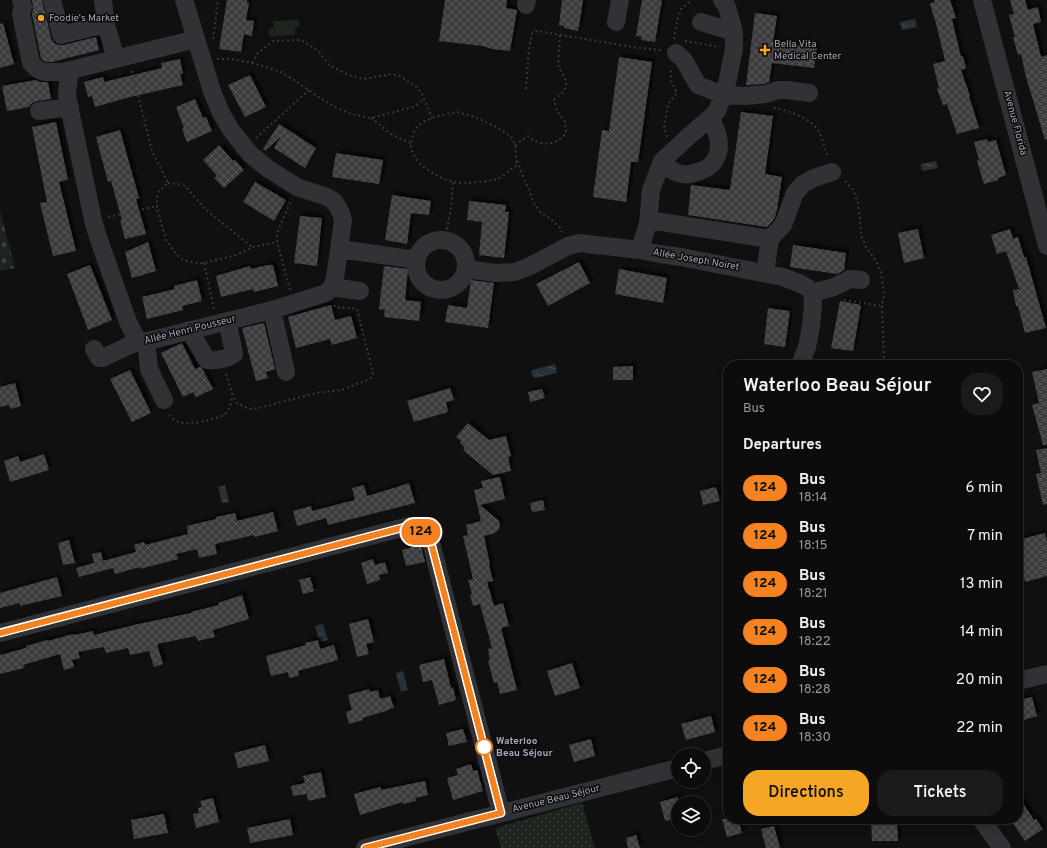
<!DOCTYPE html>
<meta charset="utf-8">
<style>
:root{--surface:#0c0c0d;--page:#1a1a1b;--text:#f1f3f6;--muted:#9a9b9d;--line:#2c2c2e;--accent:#f5a624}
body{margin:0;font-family:Overpass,sans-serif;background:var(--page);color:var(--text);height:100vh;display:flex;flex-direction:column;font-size:15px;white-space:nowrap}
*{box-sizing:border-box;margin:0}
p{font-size:13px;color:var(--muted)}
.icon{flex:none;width:22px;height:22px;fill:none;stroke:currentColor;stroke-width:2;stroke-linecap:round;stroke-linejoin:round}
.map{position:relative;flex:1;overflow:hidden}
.details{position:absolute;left:723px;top:360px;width:300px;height:464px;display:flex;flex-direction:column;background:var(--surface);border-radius:16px;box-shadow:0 2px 10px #0003,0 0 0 1px var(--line)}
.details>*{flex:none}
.badge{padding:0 8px;border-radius:13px;font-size:14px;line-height:26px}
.controls{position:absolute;left:671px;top:748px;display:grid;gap:8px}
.controls a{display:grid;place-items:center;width:40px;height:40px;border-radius:50%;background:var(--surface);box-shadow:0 2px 10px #0003,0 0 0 1px var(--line);font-size:20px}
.map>.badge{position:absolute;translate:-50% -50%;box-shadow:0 0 0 2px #fff}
h2{padding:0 20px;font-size:15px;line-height:36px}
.round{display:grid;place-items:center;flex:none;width:42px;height:42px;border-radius:16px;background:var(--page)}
.summary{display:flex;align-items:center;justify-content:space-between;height:68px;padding:0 20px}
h1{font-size:19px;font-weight:600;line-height:30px}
.action{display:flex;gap:8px;margin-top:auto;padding:8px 20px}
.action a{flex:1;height:46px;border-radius:16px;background:var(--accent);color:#111;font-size:16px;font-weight:600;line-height:46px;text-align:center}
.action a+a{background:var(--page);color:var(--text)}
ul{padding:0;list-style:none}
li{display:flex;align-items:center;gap:12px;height:48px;padding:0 20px}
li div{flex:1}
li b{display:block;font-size:15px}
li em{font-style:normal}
li .badge{min-width:44px;font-weight:700;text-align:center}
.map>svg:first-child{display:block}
.cemetery{fill:url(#cemetery-stones)}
.park{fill:url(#park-dots)}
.pitch{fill:#1c241d}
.water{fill:url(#water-ripples)}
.building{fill:url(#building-cross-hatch);filter:url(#shadow)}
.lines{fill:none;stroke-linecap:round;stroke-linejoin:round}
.path{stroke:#37393d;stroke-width:2;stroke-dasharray:2 3;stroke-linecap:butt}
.minor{stroke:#313236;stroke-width:18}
.line-casing{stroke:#fff;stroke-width:9}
.line{stroke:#f58220;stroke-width:6}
.poi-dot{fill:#f5a624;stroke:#0b0b0c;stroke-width:1.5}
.stop-dot{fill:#fff;stroke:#f58220;stroke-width:2}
.labels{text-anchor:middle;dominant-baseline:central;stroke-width:3;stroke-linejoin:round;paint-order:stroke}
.poi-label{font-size:10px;fill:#a1a7b3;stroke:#0b0b0c;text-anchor:start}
.street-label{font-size:10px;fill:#a1a7b3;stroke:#0b0b0c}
.stop-label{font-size:10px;font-weight:bold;fill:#a1a7b3;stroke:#0b0b0c;text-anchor:start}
</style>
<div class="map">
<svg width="1047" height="848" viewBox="0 0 1047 848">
<defs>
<pattern id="cemetery-stones" width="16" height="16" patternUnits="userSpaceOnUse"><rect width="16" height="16" fill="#1c241d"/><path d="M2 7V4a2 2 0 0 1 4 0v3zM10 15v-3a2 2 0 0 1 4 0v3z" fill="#3a413b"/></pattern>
<pattern id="park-dots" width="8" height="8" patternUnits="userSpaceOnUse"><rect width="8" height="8" fill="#1c241d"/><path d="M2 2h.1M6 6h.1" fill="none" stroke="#3a413b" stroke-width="1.8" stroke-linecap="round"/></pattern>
<pattern id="water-ripples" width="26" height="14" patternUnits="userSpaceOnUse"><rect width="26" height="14" fill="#283137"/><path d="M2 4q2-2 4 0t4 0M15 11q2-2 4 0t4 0" fill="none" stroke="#444c52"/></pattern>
<pattern id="building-cross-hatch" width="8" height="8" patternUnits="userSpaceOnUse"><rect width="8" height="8" fill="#3c3d41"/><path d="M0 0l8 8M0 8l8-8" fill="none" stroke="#55565a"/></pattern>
<filter id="shadow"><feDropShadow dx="3.5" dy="-3.5" stdDeviation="1" flood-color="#0009"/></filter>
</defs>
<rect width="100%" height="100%" fill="#101011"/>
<path class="cemetery" d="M0,211L15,268L0,271Z"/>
<path class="park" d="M582,803L595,848H501L495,828Z"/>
<path class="pitch" d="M299,20V27L295,28V35L269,36V29L274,28L273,21Z"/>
<path class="water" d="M915,19L917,27L902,30L900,22Z
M936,161L938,168L922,171L921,164Z
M555,364L557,373L536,378L533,377L531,374L532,370Z
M225,485L229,502L222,503L218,487Z
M323,624L328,640L320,642L315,626Z
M403,671L408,690L401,692L396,673Z"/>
<path class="building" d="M32,0H42L51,38L54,43L59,45H64L96,37L99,50L52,62H46L43,60L41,58L32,14L33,9Z
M227,0H247V2L249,3L246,20L254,21L252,36L244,34L241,52L219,49Z
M445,0H507L506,8L517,10L510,51L492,49L483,46L439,41Z
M562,0H583L579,27H578V31L564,28V26L559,25Z
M642,0H662L655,42L641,40L642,37L636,36Z
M934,0H950L956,18L952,19L961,57L963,56L966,68L961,70L970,96H969L979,128L957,134L947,104L943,105L937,89L939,88L933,64L945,61L937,27L930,4L935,2Z
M1010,0H1025L1028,10L1038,7L1041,22L1033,24L1041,57L1047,55V139L1045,140L1026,77L1021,54L1018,55L1013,37H1015L1009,15L1014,14Z
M755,13L777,16L773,42L817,48L814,68L772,63L769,82L764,84L746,85Z
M3,23L14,64L0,68V24Z
M619,57L652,62L638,162H631L626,202L593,197L602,130L609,131Z
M180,59L183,74H180L183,85L130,97L95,107L92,96L88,97L84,82L103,77L104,82L162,68L161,63Z
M250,75L266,107L245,117L228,85Z
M36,80L40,82H48L51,99L37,101L32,103L29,107L7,111L2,86Z
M195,99L203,118L206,117L212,131L187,142L182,129L184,128L176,107Z
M741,112L773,116L765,174L782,177L777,210L774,219L767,227L688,215L691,185L730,190Z
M56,122L68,180L59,182L76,251L53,256L40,203L47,202L32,127Z
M279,124L316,148L305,168L274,148L281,136L265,151L263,149Z
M120,130L139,198L136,199L146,234L125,239L120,220H122L111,181L108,182L96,137Z
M987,139L988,142L996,140L1006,175L998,178V180L984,184L977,161L979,160L974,142Z
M219,145L233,161L235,160L244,170L224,188L214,178L217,176L203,160Z
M336,153L383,160L379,184L332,177Z
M255,182L286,200L274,221L243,202Z
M392,195L431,201L429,215L411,213L407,244L385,240Z
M469,201L506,205L505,212H509L504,258L479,255L482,222L467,220Z
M300,216L322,218L317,266L294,263Z
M918,229L924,258L904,263L898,233Z
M1010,229L1013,239L1018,237L1024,257H1026L1046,328L1025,333L1018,306H1016L1013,290L1019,289L1006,251L997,254L991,235Z
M148,242L156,271L132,278L125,252Z
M793,245L846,253L844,270L837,274L790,267Z
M579,262L590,283L548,306L536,284Z
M90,265L112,320L88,330L67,274Z
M268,265H273L278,286L254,292L253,289L221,297L216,276L250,266L251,269Z
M384,266L408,269L405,300L421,302L419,321L384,317L385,310L379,309Z
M619,269L667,278L663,303L615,294Z
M197,280L202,301L182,306L183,310L147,319L142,297L175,289L174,286Z
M471,280L494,283L488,328L445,322L448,305L467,308Z
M840,301L861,305L853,351L831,348Z
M331,305L335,320L351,316L357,338L332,345L330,339L296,348L288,317Z
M768,308L790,311L785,347L764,344Z
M264,323L275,369L266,372L268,378L256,381L242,328Z
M182,343L195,369L200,367L203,370L213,389L196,397L193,392L183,397L161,353Z
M633,366V380H613V367Z
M1047,369V445H1043L1032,405L1039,403L1032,372Z
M130,370L151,413L132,422L110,379Z
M15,383L21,406L10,409L9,405L0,407V387Z
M450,388L454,400L446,402L448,412L414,422L407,401Z
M542,389L545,398L530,402L528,392Z
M468,423L489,440L506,436L511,456L508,457L511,471L493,475L463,450L465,448L460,443L461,441L456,437Z
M1047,448V504L1043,505L1036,474L1041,473L1036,450Z
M44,454L49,470L10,482L4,461L18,456L20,462Z
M500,477L505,499L480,505L499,521L500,527L498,530L495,533L484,536L490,565H489L493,581L487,582L494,606L503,603L509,626L501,628L517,690L500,694L497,682L494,683L488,661L490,660L488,649L492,648L480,604L473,606L470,595L472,594L468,580L473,579L463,536L468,535L466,525L481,521L474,490L483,488L481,481Z
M409,483L415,503L328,525L326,518L297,526L293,511L311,506L312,511L355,500L352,488L364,485L367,496L394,488Z
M716,487L720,501L703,505L700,491Z
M543,500L545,510L532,512L530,503Z
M273,512L278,531L255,537L254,535L215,544L217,554L199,558L197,549L176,554L178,559L140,569V567L115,574L113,568L79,577L76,568L94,563L92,554L101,552L103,561L136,552L134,545L144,542L145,545L188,534L187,526L216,519V517L235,513L237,521Z
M1045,533L1047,541V576L1025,582L1018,553V540Z
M69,540L75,563L63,565L58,543Z
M421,545L425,562L406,566L402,550Z
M373,559L375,565L385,562L388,573L379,575L380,580L367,584L361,563Z
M57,577L62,596L20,606V603L0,608V593Z
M310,577L314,591L303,594L299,580Z
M242,595L249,619L213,630L215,637L198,641L196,636L157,644L163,664L154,667L149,651L130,655L128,648L106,653L104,647L78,652L80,658L72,660L74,667L64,670L60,654L23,665L24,668L0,674V655L26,648V646L47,640L48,641L73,634L74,635L93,631L94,635L134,625L191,613V612L219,605L218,603Z
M368,619L374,642L366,644L369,654L357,657L349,624Z
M318,640L320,649L334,645L338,660L298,671L299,676L289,678L288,672L271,676L266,656L306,645L305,643Z
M444,659L451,688L453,687L456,700L439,705L432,680L423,682L419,665Z
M572,663L580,688L555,696L547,671Z
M369,689L370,692L378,690L380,699L390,696L394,708L389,709V710L362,718L363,720L349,724L346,712L352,710L348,695Z
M1032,697L1037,716L1018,722V700Z
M711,716L715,732L686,740L681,724Z
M463,729L467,742L449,746L446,733Z
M591,739L595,756L574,762L569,745Z
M265,745L269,761L238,768L234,753Z
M471,764L473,771L477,770L483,791L453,800L447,778L458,775L456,769Z
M321,772L326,797L308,801L307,794L293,796L291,786L305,783L303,776Z
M425,781L428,795L415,798L416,801L403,804V802L360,815L354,794L380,787L381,790Z
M1018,796L1034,820L1036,819L1043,829L1025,841L1010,819H1018Z
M678,797V818L665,821L660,802Z
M213,798L219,822L196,828L193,814L199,813L198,808L202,807L200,801Z
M164,814L168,833L134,839L131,820Z
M290,819L293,835L250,843L247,828Z
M722,819H738L742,833L727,837Z
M871,820H897L898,841H872Z
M774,826L780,848H766L761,829Z
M636,835L640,848H628L626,838Z"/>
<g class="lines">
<path class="path" d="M213,39L218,0
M674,39L677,21L681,9L692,0
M685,41L720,47
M217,59H232L252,63L281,72L303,86L317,96L333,106L351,114L371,118L413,107L424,99
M252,63L258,53L273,41L300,40L308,44L319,52L329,65L349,75L364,79L392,74L400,76L417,87L422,94L432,118
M132,71L152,151L168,183L159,191L157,197V208L166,240L176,254L183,260L196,263H204L236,255L253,247L277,242
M526,89L529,49L532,33L537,31L639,48L661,50
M774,108C787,110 810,118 818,130C822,137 825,149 828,157
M457,112L475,117L494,126L511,136L515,145L517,165C511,169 503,177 497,179C488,182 462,184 454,182C436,178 405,160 412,138C413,132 416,127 422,123C431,117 445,114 457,112Z
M371,118L391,134L410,143
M667,137L664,128L668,104L677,93L671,81V69
M256,138L309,90
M515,145L528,136C540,147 556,146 566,133L565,122L557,111L554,100L562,93L566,87V81L558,65L560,35
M517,161L534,203L540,212L552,220L560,228L561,232
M845,181L854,191L858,203L860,218L861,235L866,247L876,261L881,272L884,295L882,306L884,361L886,365
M168,183L178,184L185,186L206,210L252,247
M108,217L157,206
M445,239L451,209L453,182
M204,263L214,309
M290,290L277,242V233L291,201
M844,300L882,306
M226,374L233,396L237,403L249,409L259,408L316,393L341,390L370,379L373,373L357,309L335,307L334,305
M169,415C171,417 175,421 179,422C188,426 218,419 225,414C230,410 231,403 232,397"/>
<path class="minor" d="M21,0L23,7L21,14L31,63L37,69L44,72H61L71,70
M52,0L61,35L93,27L106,25
M103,0L106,25L116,59
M184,0L212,91L221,113L231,130L250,154L267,168L297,187L327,197L334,201L341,213L343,221L335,278L332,287L326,293L272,310L148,341L139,342L134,334L128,322L98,237L93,220L67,96L68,83L71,70L196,39
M982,0L1047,246
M526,5L527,0
M616,22L620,0
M701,22L734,32
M676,53L684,60L691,73L698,85L723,95L744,96L766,94L778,90H787L809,93
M39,111L70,107
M662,161C667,167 674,173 682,174C689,176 706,170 711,165C716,160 719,152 719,145C719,135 715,127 710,118
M649,220L770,239
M416 265a25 25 0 1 1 50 0a25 25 0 1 1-50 0Z
M340,249L417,260
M640,250L648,223L651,190L662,161L690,135L710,118L717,111L726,88L734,49V32L727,7L722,0
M466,269L495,273L515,272L530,266L568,246L579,243L640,250L660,254L681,257L783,277L801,284L808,288L812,293L813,304L811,326L807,347L800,365
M765,273L770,239L783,225L795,193L803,184L814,178L832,172
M332,287L360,291
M812,293L834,287L850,279L861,280
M272,310L286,372
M189,330L207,360C215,361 227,359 234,354L233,348L227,321
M146,341L149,369L164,400
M94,349L99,358H103L130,345L139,342
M0,633L409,526L429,535L501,813
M1018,681L1047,674
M704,761L728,755
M981,819L1002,848
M365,848L678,768"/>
</g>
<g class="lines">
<g class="line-casing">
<path id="line" d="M0,633L409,526L429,535L501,813L365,848"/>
</g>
<use href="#line" class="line"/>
</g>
<g class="poi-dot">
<circle cx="41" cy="18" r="4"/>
<path d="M763 44h4v4h4v4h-4v4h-4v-4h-4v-4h4z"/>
</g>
<circle class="stop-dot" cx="484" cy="747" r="8"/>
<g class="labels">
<g class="poi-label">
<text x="49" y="18">Foodie's Market</text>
<text x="774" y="44">Bella Vita<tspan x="774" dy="12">Medical Center</tspan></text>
</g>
<g class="street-label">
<text transform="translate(1015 123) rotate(75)">Avenue Florida</text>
<text transform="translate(696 260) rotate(10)">Allée Joseph Noiret</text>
<text transform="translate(190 330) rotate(-14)">Allée Henri Pousseur</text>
<text transform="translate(556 799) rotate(-14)">Avenue Beau Séjour</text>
</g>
<g class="stop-label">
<text x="496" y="741">Waterloo<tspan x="496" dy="12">Beau Séjour</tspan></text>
</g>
</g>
</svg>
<div class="controls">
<a><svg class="icon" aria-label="locate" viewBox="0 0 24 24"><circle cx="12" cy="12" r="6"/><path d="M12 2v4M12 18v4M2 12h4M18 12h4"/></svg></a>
<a><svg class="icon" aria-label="layers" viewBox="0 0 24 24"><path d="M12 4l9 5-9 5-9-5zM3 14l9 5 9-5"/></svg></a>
</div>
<b class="badge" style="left:421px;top:532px;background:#f58220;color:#111">124</b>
<section class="details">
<div class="summary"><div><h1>Waterloo Beau Séjour</h1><p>Bus</p></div><a class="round"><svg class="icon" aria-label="heart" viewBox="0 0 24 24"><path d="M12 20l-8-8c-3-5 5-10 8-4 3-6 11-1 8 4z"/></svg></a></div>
<h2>Departures</h2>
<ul>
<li><span class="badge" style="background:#f58220;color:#111">124</span><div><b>Bus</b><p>18:14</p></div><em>6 min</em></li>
<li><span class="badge" style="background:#f58220;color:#111">124</span><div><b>Bus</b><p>18:15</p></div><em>7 min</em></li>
<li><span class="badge" style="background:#f58220;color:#111">124</span><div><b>Bus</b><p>18:21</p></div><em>13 min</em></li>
<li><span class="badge" style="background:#f58220;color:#111">124</span><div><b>Bus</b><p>18:22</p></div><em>14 min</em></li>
<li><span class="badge" style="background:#f58220;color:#111">124</span><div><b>Bus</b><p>18:28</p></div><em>20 min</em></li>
<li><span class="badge" style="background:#f58220;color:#111">124</span><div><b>Bus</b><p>18:30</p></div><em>22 min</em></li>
</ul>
<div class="action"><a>Directions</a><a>Tickets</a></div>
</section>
</div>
